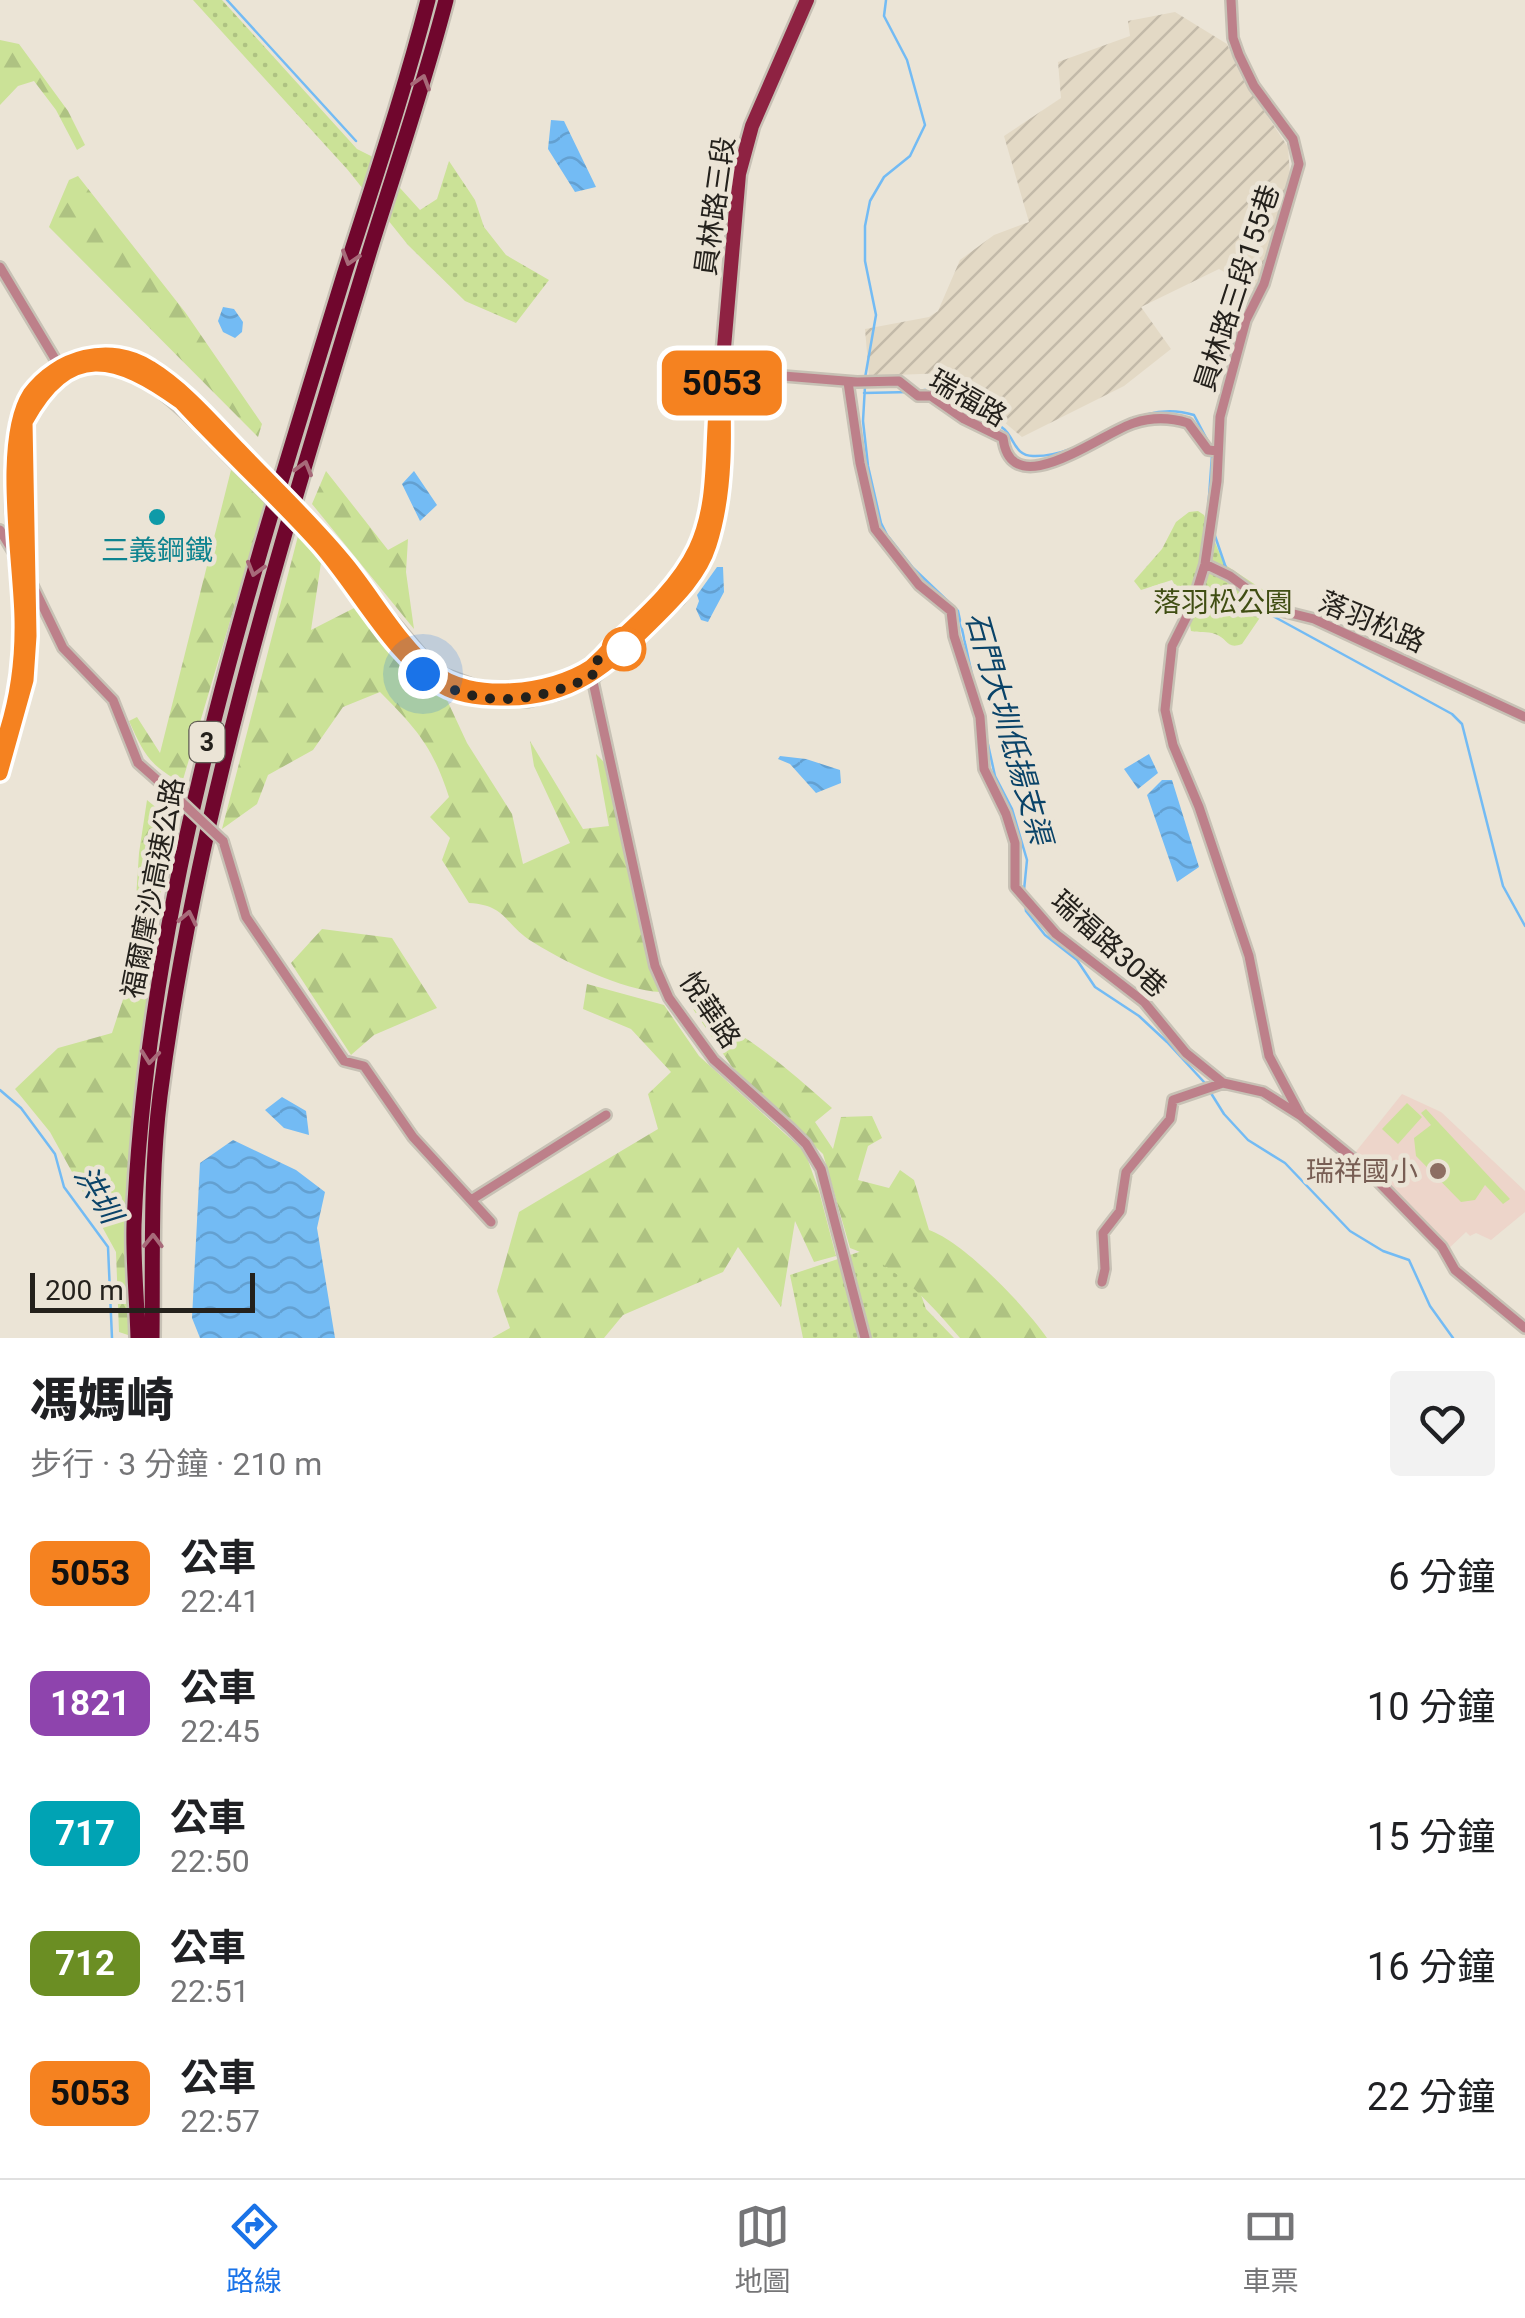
<!DOCTYPE html>
<html lang="zh-TW">
<meta charset="utf-8">
<style>
:root{--surface:#fff;--page:#f2f2f2;--text:#202124;--muted:#757577;--line:#e0e0e0;--accent:#1a73e8}
body{margin:0;font-family:Roboto,"Noto Sans TC",sans-serif;background:var(--page);color:var(--text);height:100vh;display:flex;flex-direction:column;font-size:38px;white-space:nowrap}
*{box-sizing:border-box;margin:0}
p{font-size:32px;color:var(--muted)}
.icon{flex:none;width:55px;height:55px;fill:none;stroke:currentColor;stroke-width:2;stroke-linecap:round;stroke-linejoin:round}
.map{position:relative;height:1338px;overflow:hidden}
.side{display:flex;flex-direction:column;background:var(--surface);flex:1}
.side>*{flex:none}
.badge{padding:0 20px;border-radius:15px;font-size:35px;line-height:65px}
.scale{position:absolute;left:30px;bottom:25px;width:225px;box-sizing:border-box;padding-left:10px;border:5px solid #24211c;border-top:0;font-size:28px;line-height:35px;white-space:nowrap;color:#24211c;-webkit-text-stroke:8px #ebe4d6;paint-order:stroke}
.you{position:absolute;width:50px;height:50px;margin:-25px;border:8px solid #fff;border-radius:50%;background:#1a73e8;box-shadow:0 0 0 15px #1a73e833}
.map>.badge{position:absolute;translate:-50% -50%;box-shadow:0 0 0 5px #fff}
.round{display:grid;place-items:center;flex:none;width:105px;height:105px;border-radius:10px;background:var(--page)}
.summary{display:flex;align-items:center;justify-content:space-between;height:170px;padding:0 30px}
h1{font-size:48px;font-weight:800;line-height:75px}
ul{padding:0;list-style:none}
li{display:flex;align-items:center;gap:30px;height:130px;padding:0 30px}
li div{flex:1}
li b{display:block;font-size:38px}
li em{font-style:normal}
li .badge{min-width:110px;font-weight:700;text-align:center}
.tab-bar{display:flex;justify-content:space-around;align-items:center;height:140px;border-top:2px solid var(--line);background:var(--surface);font-size:28px;color:var(--muted)}
.tab-bar a{display:grid;justify-items:center;gap:5px}
.tab-bar .on{color:var(--accent)}
.map>svg:first-child{display:block}
.industrial{fill:url(#industrial-furrows)}
.education{fill:#edd5ca}
.green{fill:url(#green-dots)}
.forest{fill:url(#forest-firs)}
.pitch{fill:#cbe297}
.water{fill:url(#water-waves)}
.lines{fill:none;stroke-linecap:round;stroke-linejoin:round}
.stream{stroke:#73bbf4;stroke-width:2.5}
.minor-casing{stroke:#c7c1b5;stroke-width:14}
.primary-casing{stroke:#c7c1b5;stroke-width:19}
.motorway-casing{stroke:#c7c1b5;stroke-width:20}
.minor{stroke:#bd808a;stroke-width:9}
.primary{stroke:#8e2242;stroke-width:14}
.motorway{stroke:#70062d;stroke-width:15}
.minor-bridge-casing{stroke:#c7c1b5;stroke-width:14;stroke-linecap:butt}
.primary-bridge-casing{stroke:#c7c1b5;stroke-width:19;stroke-linecap:butt}
.minor-bridge{stroke:#bd808a;stroke-width:9}
.primary-bridge{stroke:#8e2242;stroke-width:14}
.oneway{stroke:#a76a79}
.line-casing{stroke:#fff;stroke-width:22}
.line{stroke:#f58220;stroke-width:15}
.walk{stroke:#24211c;stroke-width:10;stroke-dasharray:0 18}
.culture-dot{fill:#0f9aa8;stroke:#ebe4d6;stroke-width:4}
.stop-dot{fill:#fff;stroke:#f58220;stroke-width:5}
.education-dot{fill:#8d6e63;stroke:#ebe4d6;stroke-width:4}
.labels{text-anchor:middle;dominant-baseline:central;stroke-width:9;stroke-linejoin:round;paint-order:stroke}
.shield{fill:#ebe4d6;stroke:#605c54;stroke-width:2.5}
.shield-label{font-size:25px;font-weight:bold;fill:#24211c}
.street-label{font-size:28px;fill:#24211c;stroke:#ebe4d6}
.culture-label{font-size:28px;fill:#0d838f;stroke:#ebe4d6}
.park-label{font-size:28px;fill:#404e13;stroke:#ebe4d6}
.education-label{font-size:28px;fill:#785e54;stroke:#ebe4d6;text-anchor:end}
.water-label{font-size:30px;font-style:italic;fill:#0a4368;stroke:#ebe4d6}
</style>
<div class="map">
<svg width="1525" height="1338" viewBox="0 0 1525 1338">
<defs>
<pattern id="industrial-furrows" width="10" height="10" patternUnits="userSpaceOnUse" patternTransform="scale(2.5)"><rect width="10" height="10" fill="#e3d9c5"/><path d="M-1 1l2-2M0 10L10 0M9 11l2-2" fill="none" stroke="#c3baa9"/></pattern>
<pattern id="green-dots" width="8" height="8" patternUnits="userSpaceOnUse" patternTransform="scale(2.5)"><rect width="8" height="8" fill="#cbe297"/><path d="M2 2h.1M6 6h.1" fill="none" stroke="#aec282" stroke-width="1.8" stroke-linecap="round"/></pattern>
<pattern id="forest-firs" width="22" height="20" patternUnits="userSpaceOnUse" patternTransform="scale(2.5)"><rect width="22" height="20" fill="#cbe297"/><path d="M5 1l3.5 6h-7zM16 11l3.5 6h-7z" fill="#aec282"/></pattern>
<pattern id="water-waves" width="16" height="10" patternUnits="userSpaceOnUse" patternTransform="scale(2.5)"><rect width="16" height="10" fill="#73bbf4"/><path d="M0 5q4-4 8 0t8 0" fill="none" stroke="#63a0d1"/></pattern>
</defs>
<rect width="100%" height="100%" fill="#ebe4d6"/>
<path class="industrial" d="M1175,12L1227,44L1242,78L1288,147L1290,176L1255,290L1219,269L1141,307L1171,349L1124,386L1022,437L946,373L869,376L865,329L929,317L938,311L960,260L994,235L1029,222L1004,136L1061,98L1058,62L1130,36L1128,21Z"/>
<path class="education" d="M1402,1094L1441,1112L1525,1191V1212L1491,1240L1476,1233L1470,1236L1466,1232L1447,1250L1393,1187L1354,1154Z"/>
<path class="green" d="M193,0H222L357,149L371,156L420,210L437,199L449,161L475,200L484,227L506,255L549,280L516,323L465,301L408,245L347,169Z
M1198,511L1204,515L1224,564L1274,597L1242,644C1226,650 1228,638 1215,634C1207,631 1199,633 1191,631L1187,608L1172,580L1141,590L1134,581L1162,549L1176,522L1189,512Z
M901,1238L926,1309L954,1338H803L790,1275Z"/>
<path class="forest" d="M0,40L19,44L68,111L85,145L77,150L56,110L34,81L18,86L0,105Z
M78,176L185,312L262,424L258,437L49,227L69,180Z
M231,470L266,500L182,783C149,765 144,754 129,721L137,717L160,753Z
M326,471L388,550L408,539L406,572L414,629L312,504Z
M298,536L322,556L311,630L364,603L429,685L447,700L467,743L512,814L523,864L570,843L534,766L530,741L583,829L609,826L596,754L609,767L661,992C623,991 560,960 528,939C504,922 505,905 469,903L442,860L450,838L430,817L449,797C433,747 416,728 380,692L343,707L313,750L268,775L257,804L222,829Z
M147,800L170,819L135,1100L128,1232V1335L119,1332L116,1252L50,1132L15,1089L58,1048L112,1033L131,975L139,853Z
M322,929L392,938L437,1008L374,1035L351,1055L291,963Z
M587,984L664,1005L699,1056L805,1152L819,1191L836,1256L814,1262L795,1221L781,1307L738,1247L723,1272L623,1315L604,1338H492L510,1328L497,1291L519,1212L658,1129L648,1094L671,1072L631,1029L583,1009Z
M693,1009C746,1032 789,1070 832,1108L815,1122L833,1149L841,1117L872,1116L882,1138L868,1146L858,1180L889,1188L900,1170L914,1180L929,1230C965,1243 1025,1306 1047,1338H960C929,1302 895,1264 850,1248L823,1154L732,1067Z"/>
<path class="pitch" d="M1407,1103L1422,1117L1398,1144L1382,1129Z
M1426,1109L1510,1199L1503,1204L1485,1185L1475,1200L1461,1202L1416,1156L1414,1138L1431,1125L1421,1113Z"/>
<path class="water" d="M551,120L564,121L596,187L575,192L548,149Z
M223,307L234,309L243,322L242,332L235,338L223,332L218,321Z
M414,471L437,505L420,521L402,484Z
M717,567H723L724,592L708,622L701,620L696,609L699,601L697,595Z
M1149,754L1158,773L1138,789L1124,769Z
M780,756L806,759L840,770L841,783L816,793L790,764L778,759Z
M1162,780H1172L1199,867L1177,882L1147,795Z
M282,1097L306,1111L309,1135L284,1128L265,1110Z
M233,1140L296,1170L325,1192L317,1228L335,1338H200L192,1318L200,1163Z"/>
<g class="lines">
<path class="stream" d="M227,0L356,141
M865,378L876,315L865,261V226L870,201L884,177L910,156L925,125L907,60L884,16L886,0
M865,386L863,421L868,466L881,523L887,535L913,568L958,611L974,684
M917,391C925,390 933,388 940,391C949,394 1001,425 1006,431C1015,441 1016,456 1033,456C1091,458 1133,395 1194,415L1211,447
M864,393L910,392
M1208,511L1212,455
M1214,533L1226,568
M1227,576V580L1271,615L1452,714L1462,724L1503,886L1525,926
M985,731L995,776L1012,809L1027,860L1024,890
M1025,903L1026,911L1045,935L1077,960L1095,987L1139,1016L1167,1042L1204,1082L1224,1114L1248,1140L1285,1163L1350,1231L1383,1251L1409,1260L1430,1306L1453,1338
M0,1090L21,1108L55,1154L64,1187L108,1247L112,1338"/>
<g class="minor-casing">
<path id="minor" d="M1231,0L1233,38L1239,55L1254,86L1293,139L1299,164L1264,284L1246,320L1220,417L1217,481L1205,564L1192,606L1172,646L1165,710L1173,745L1199,807L1249,956L1269,1056L1301,1116
M0,267L64,374
M722,371L857,382L899,381L918,396H931L964,419L1003,438C1011,506 1103,432 1134,423C1152,417 1169,417 1188,423L1208,450L1218,451
M848,382L860,463L875,529L919,585L951,611L954,636L980,717L984,769L1006,814L1015,843V887L1056,934L1144,1002L1186,1053L1223,1083
M0,530L14,553
M1205,564L1230,576L1274,609L1314,619L1525,717
M32,584L63,648L113,700L138,763L173,794
M590,668L655,966L669,998L714,1060L790,1128L806,1144L821,1169L865,1338
M223,841L246,917L344,1061L364,1066L413,1137L491,1222
M471,1200L606,1115
M1102,1282L1105,1269L1103,1233L1120,1211L1126,1172L1170,1119L1173,1100L1223,1083L1263,1092L1301,1116L1367,1170L1442,1247L1455,1270L1525,1328"/>
</g>
<g class="primary-casing">
<path id="primary" d="M83,358C121,350 147,365 176,388
M18,422C8,473 14,529 19,580
M318,544L402,653L423,674L448,690L484,698L528,699L557,692L593,676L678,598L702,563L709,545L722,481V371L739,174L752,126L807,0
M392,623L434,673L475,688
M602,656C647,614 699,569 710,505C714,479 713,452 714,426
M506,691L553,684
M0,773L25,680L29,636L25,422C81,318 153,373 213,438"/>
</g>
<g class="motorway-casing">
<path id="motorway" d="M138,1338C137,1300 133,1262 134,1225C147,897 249,585 344,275C373,184 404,93 428,0
M152,1338C153,1258 150,1176 160,1096C197,808 285,530 369,253C395,169 424,85 446,0"/>
</g>
<use href="#minor" class="minor"/>
<use href="#primary" class="primary"/>
<use href="#motorway" class="motorway"/>
<g class="minor-bridge-casing">
<path id="minor-bridge" d="M173,794L223,841"/>
</g>
<g class="primary-bridge-casing">
<path id="primary-bridge" d="M213,438L318,544"/>
</g>
<use href="#minor-bridge" class="minor-bridge"/>
<use href="#primary-bridge" class="primary-bridge"/>
</g>
<defs><path id="oneway-chevron" d="M-2-3.5L2.5 0L-2 3.5" fill="none" stroke-width="1.6" stroke-linecap="round" stroke-linejoin="round" transform="scale(2.5)"/></defs>
<g class="oneway">
<use href="#oneway-chevron" transform="translate(422 82) rotate(-73)"/>
<use href="#oneway-chevron" transform="translate(350 258) rotate(107)"/>
<use href="#oneway-chevron" transform="translate(304 468) rotate(-74)"/>
<use href="#oneway-chevron" transform="translate(255 569) rotate(106)"/>
<use href="#oneway-chevron" transform="translate(188 918) rotate(-78)"/>
<use href="#oneway-chevron" transform="translate(150 1057) rotate(96)"/>
<use href="#oneway-chevron" transform="translate(153 1241) rotate(-89)"/>
</g>
<g class="lines">
<g class="line-casing">
<path id="line" d="M0,751C16,710 23,662 22,618C21,561 0,441 30,394C57,357 110,342 150,368C184,389 211,421 239,450C275,488 314,524 347,565C373,597 401,646 433,671C470,703 552,693 591,667C598,661 606,653 612,646C642,618 678,587 696,549C722,494 708,429 722,371C724,428 727,489 709,545C700,574 677,597 657,617C609,665 572,700 501,698C483,698 459,696 442,686C391,655 359,589 319,544C275,495 226,451 181,402C116,355 69,341 25,422L29,636L26,680L0,773"/>
</g>
<use href="#line" class="line"/>
<path class="walk" d="M423,674C480,711 534,703 593,676L590,668L616,642L624,649"/>
</g>
<circle class="culture-dot" cx="157" cy="517" r="10"/>
<circle class="stop-dot" cx="624" cy="649" r="20"/>
<circle class="education-dot" cx="1438" cy="1171" r="10"/>
<g class="labels">
<rect class="shield" x="189.5" y="722" width="35" height="40" rx="8"/>
<g class="shield-label">
<text x="207" y="742">3</text>
</g>
<g class="street-label">
<text transform="translate(715 206) rotate(-82)">員林路三段</text>
<text transform="translate(1237 288) rotate(-72)">員林路三段155巷</text>
<text transform="translate(968 398) rotate(30)">瑞福路</text>
<text transform="translate(1372 622) rotate(23)">落羽松路</text>
<text transform="translate(153 888) rotate(-79)">福爾摩沙高速公路</text>
<text transform="translate(1109 944) rotate(42)">瑞福路30巷</text>
<text transform="translate(710 1010) rotate(56)">悅華路</text>
</g>
<g class="culture-label">
<text x="157" y="550">三義鋼鐵</text>
</g>
<g class="park-label">
<text x="1223" y="602">落羽松公園</text>
</g>
<g class="education-label">
<text x="1418" y="1171">瑞祥國小</text>
</g>
<g class="water-label">
<text transform="translate(1009 728) rotate(74)">石門大圳低揚支渠</text>
<text transform="translate(98 1194) rotate(59)">洪圳</text>
</g>
</g>
</svg>
<div class="scale">200 m</div>
<div class="you" style="left:423px;top:674px"></div>
<b class="badge" style="left:722px;top:383px;background:#f58220;color:#111">5053</b>
</div>
<section class="side">
<div class="summary"><div><h1>馮媽崎</h1><p>步行 · 3 分鐘 · 210 m</p></div><a class="round"><svg class="icon" aria-label="heart" viewBox="0 0 24 24"><path d="M12 20l-8-8c-3-5 5-10 8-4 3-6 11-1 8 4z"/></svg></a></div>
<ul>
<li><span class="badge" style="background:#f58220;color:#111">5053</span><div><b>公車</b><p>22:41</p></div><em>6 分鐘</em></li>
<li><span class="badge" style="background:#8e44ad;color:#fff">1821</span><div><b>公車</b><p>22:45</p></div><em>10 分鐘</em></li>
<li><span class="badge" style="background:#00a3b4;color:#fff">717</span><div><b>公車</b><p>22:50</p></div><em>15 分鐘</em></li>
<li><span class="badge" style="background:#6b8e23;color:#fff">712</span><div><b>公車</b><p>22:51</p></div><em>16 分鐘</em></li>
<li><span class="badge" style="background:#f58220;color:#111">5053</span><div><b>公車</b><p>22:57</p></div><em>22 分鐘</em></li>
</ul>
</section>
<nav class="tab-bar">
<a class="on"><svg class="icon" aria-label="directions" viewBox="0 0 24 24"><path d="M12 3l9 9-9 9-9-9zM9 14v-3h6M13 9l2 2-2 2"/></svg>路線</a>
<a><svg class="icon" aria-label="map" viewBox="0 0 24 24"><path d="M3 6l6-2 6 2 6-2v14l-6 2-6-2-6 2zM9 4v14M15 6v14"/></svg>地圖</a>
<a><svg class="icon" aria-label="tickets" viewBox="0 0 24 24"><path d="M3 7h18v10H3zM15 7v10"/></svg>車票</a>
</nav>
